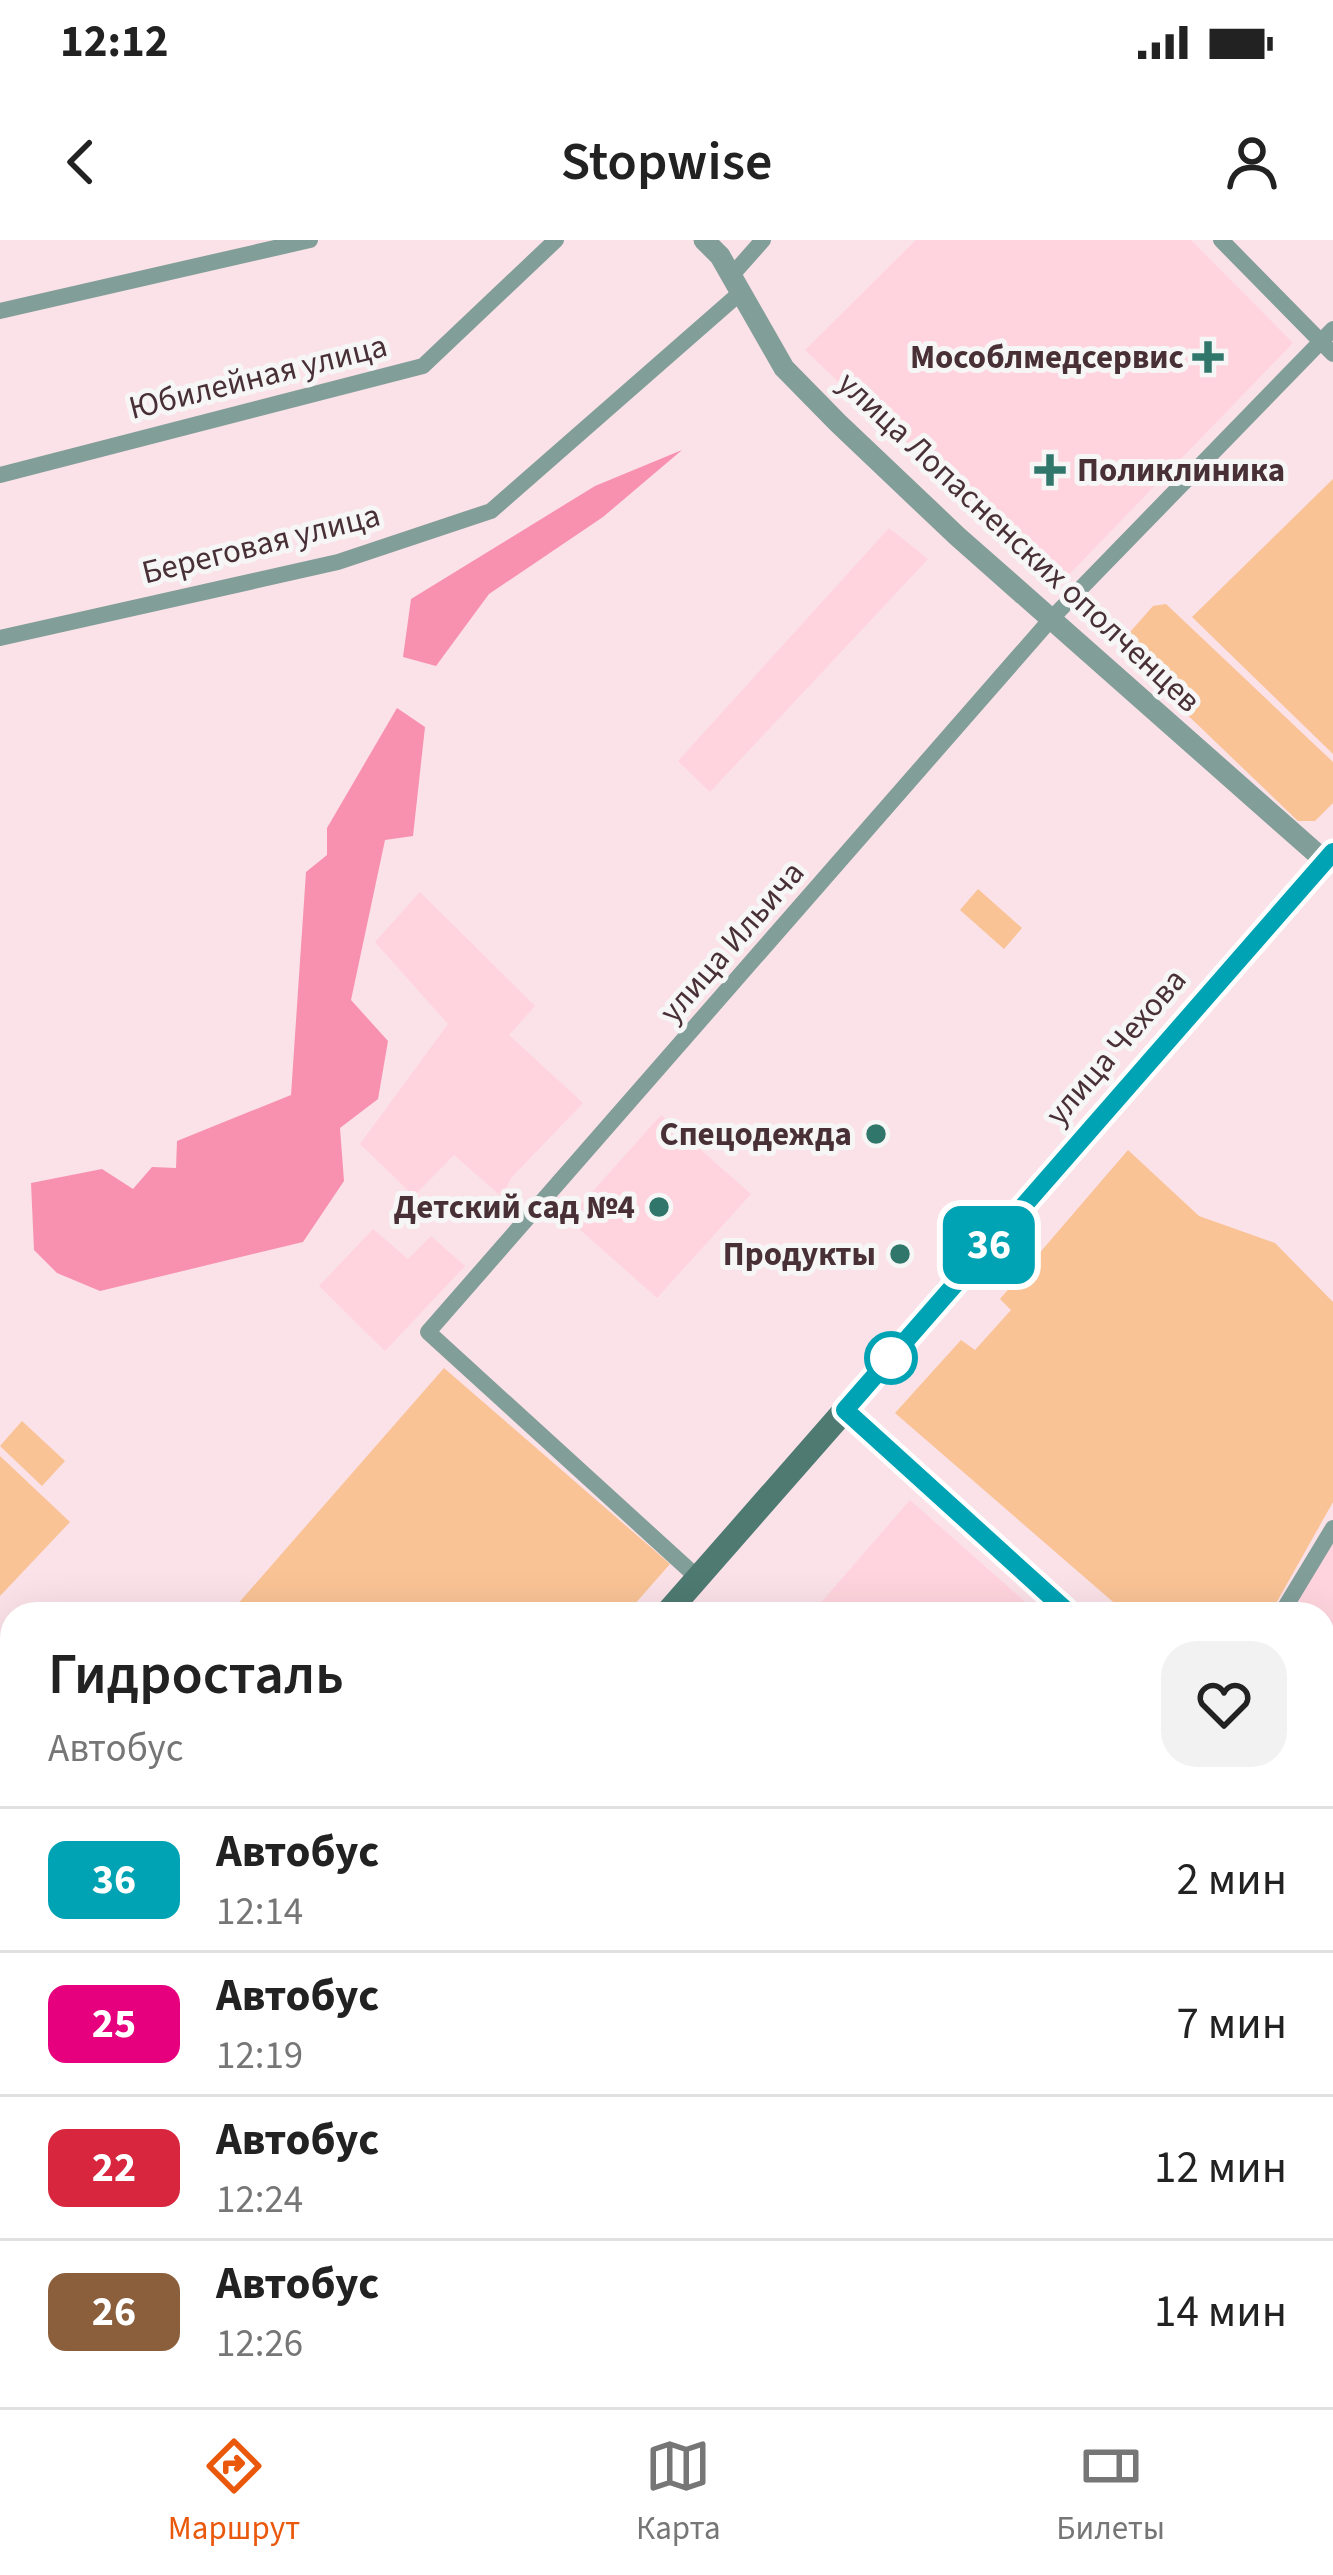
<!DOCTYPE html>
<html lang="ru">
<meta charset="utf-8">
<style>
:root{--surface:#fff;--page:#f2f2f2;--text:#222;--muted:#767676;--line:#e0e0e0;--accent:#ea580c}
body{margin:0;font-family:"Source Sans 3",sans-serif;background:var(--page);color:var(--text);height:100vh;display:flex;flex-direction:column;font-size:45px;white-space:nowrap}
*{box-sizing:border-box;margin:0}
p{font-size:39px;color:var(--muted)}
.icon{flex:none;width:66px;height:66px;fill:none;stroke:currentColor;stroke-width:2;stroke-linecap:round;stroke-linejoin:round}
.map{position:relative;flex:1;overflow:hidden}
.sheet{position:absolute;left:0px;top:1362px;width:1335px;height:807px;display:flex;flex-direction:column;background:var(--surface);border-radius:36px 36px 0 0;box-shadow:0 12px 48px #0002}
.sheet>*{flex:none}
.badge{padding:0 24px;border-radius:18px;font-size:42px;line-height:78px}
.map>.badge{position:absolute;translate:-50% -50%;box-shadow:0 0 0 6px #fff}
.round{display:grid;place-items:center;flex:none;width:126px;height:126px;border-radius:36px;background:var(--page)}
.summary{display:flex;align-items:center;justify-content:space-between;height:204px;padding:0 48px}
h1{font-size:57px;font-weight:600;line-height:90px}
ul{padding:0;list-style:none}
li{display:flex;align-items:center;gap:36px;height:144px;padding:0 48px;border-top:3px solid var(--line)}
li div{flex:1}
li b{display:block;font-size:45px}
li em{font-style:normal}
li .badge{min-width:132px;font-weight:700;text-align:center}
.status{display:flex;justify-content:space-between;align-items:center;height:84px;padding:0 60px;background:var(--surface);direction:ltr}
.status svg{height:33px;fill:currentColor}
header{display:flex;justify-content:space-between;align-items:center;height:156px;padding:0 48px;background:var(--surface);font-size:54px;font-weight:600}
.dock{display:flex;justify-content:space-around;align-items:center;height:168px;border-top:3px solid var(--line);background:var(--surface);font-size:33px;color:var(--muted)}
.dock a{display:grid;justify-items:center;gap:6px}
.dock .current{color:var(--accent)}
.map>svg:first-child{display:block}
.built{fill:#ffd4de}
.green{fill:#f9c395}
.water{fill:#f891af}
.lines{fill:none;stroke-linecap:round;stroke-linejoin:round}
.minor{stroke:#819e98;stroke-width:16}
.tertiary{stroke:#819e98;stroke-width:21}
.secondary{stroke:#4e7a72;stroke-width:24}
.line-casing{stroke:#fff;stroke-width:27}
.line{stroke:#00a3b4;stroke-width:18}
.poi-dot{fill:#30766b;stroke:#f6f6f6;stroke-width:4.5}
.stop-dot{fill:#fff;stroke:#00a3b4;stroke-width:6}
.labels{text-anchor:middle;dominant-baseline:central;stroke-width:10;stroke-linejoin:round;paint-order:stroke}
.poi-label{font-size:33px;font-weight:bold;fill:#483036;stroke:#f6f6f6;text-anchor:end}
.street-label{font-size:33px;fill:#483036;stroke:#f6f6f6}
</style>
<div class="status"><b>12:12</b><svg viewBox="0 0 49 12"><path d="M0 12V9h3v3zM5 12V6h3v6zM10 12V3h3v9zM15 12V0h3v12zM26 1h20v11H26zM47 4h2v5h-2z"/></svg></div>
<header><svg class="icon" aria-label="back" viewBox="0 0 24 24"><path d="M15 5l-7 7 7 7"/></svg>Stopwise<svg class="icon" aria-label="person" viewBox="0 0 24 24"><circle cx="12" cy="8" r="4"/><path d="M4 21q1-7 8-7t8 7"/></svg></header>
<div class="map">
<svg width="1333" height="2167" viewBox="0 0 1333 2167">
<rect width="100%" height="100%" fill="#fbe1e8"/>
<path class="built" d="M916,0H1191L1293,103L1055,349L805,110Z
M889,288L928,319L710,552L678,521Z
M420,652L535,766L509,795L583,863L511,938L502,957L454,915L414,956L360,904L448,784L375,702Z
M661,875L751,954L657,1058L568,979Z
M373,989L408,1019L431,996L465,1026L385,1111L319,1046Z
M910,1260L1039,1374H811Z
M1333,1303V1554L1323,1545V1374H1297L1301,1352Z
M1323,1627L1333,1636V2167H108L116,2157H1323Z"/>
<path class="green" d="M1333,239V514L1192,377Z
M1166,364L1333,522V563L1315,581H1298L1124,414L1123,400L1153,366Z
M978,649L1022,688L1004,709L960,670Z
M1128,910L1199,976L1275,1003L1333,1062V1262L1270,1374H1127L895,1173L961,1100L975,1110L1011,1070L1000,1059Z
M444,1128L670,1324L626,1374H236V1366Z
M22,1181L65,1221L42,1246L0,1206Z
M0,1216L70,1282L0,1356Z
M12,1600V2075L0,2070V1614Z"/>
<path class="water" d="M682,210L603,277L489,354L436,426L403,417L411,359L595,246Z
M397,468L425,487L413,596L385,600L351,760L388,801L378,859L340,888L344,941L303,1002L100,1051L57,1033L34,1010L31,943L102,929L133,949L152,927L176,928L177,901L291,855L306,632L327,615V588Z"/>
<g class="lines">
<path class="minor" d="M1221,0L1333,114
M732,35L763,0
M0,71L310,0
M0,235L423,126L556,0
M0,398L338,322L491,271L740,53
M698,1338L428,1092L1051,379L1333,89
M1281,1374L1333,1288
M0,1589L12,1575
M0,2076L12,2086"/>
<path class="tertiary" d="M704,0L720,16L784,128L838,183L957,296L1325,621
M845,1170L1333,612"/>
<path class="secondary" d="M666,1374L845,1170L1070,1374
M1323,1601L1333,1608
M0,2152L12,2137"/>
</g>
<g class="lines">
<g class="line-casing">
<path id="line" d="M1070,1374L845,1170L1333,612"/>
</g>
<use href="#line" class="line"/>
</g>
<g class="poi-dot">
<path d="M1202 99h12v12h12v12h-12v12h-12v-12h-12v-12h12z"/>
<path d="M1044 212h12v12h12v12h-12v12h-12v-12h-12v-12h12z"/>
<circle cx="876" cy="894" r="12"/>
<circle cx="659" cy="967" r="12"/>
<circle cx="900" cy="1014" r="12"/>
</g>
<circle class="stop-dot" cx="891" cy="1118" r="24"/>
<g class="labels">
<g class="poi-label">
<text x="1184" y="117">Мособлмедсервис</text>
<text x="1077" y="230" text-anchor="start">Поликлиника</text>
<text x="852" y="894">Спецодежда</text>
<text x="635" y="967">Детский сад №4</text>
<text x="876" y="1014">Продукты</text>
</g>
<g class="street-label">
<text transform="translate(258 137) rotate(-14)">Юбилейная улица</text>
<text transform="translate(1019 302) rotate(43)">улица Лопасненских ополченцев</text>
<text transform="translate(261 304) rotate(-14)">Береговая улица</text>
<text transform="translate(732 702) rotate(-49)">улица Ильича</text>
<text transform="translate(1116 807) rotate(-49)">улица Чехова</text>
</g>
</g>
</svg>
<b class="badge" style="left:989px;top:1005px;background:#00a3b4;color:#fff">36</b>
<section class="sheet">
<div class="summary"><div><h1>Гидросталь</h1><p>Автобус</p></div><a class="round"><svg class="icon" aria-label="heart" viewBox="0 0 24 24"><path d="M12 20l-8-8c-3-5 5-10 8-4 3-6 11-1 8 4z"/></svg></a></div>
<ul>
<li><span class="badge" style="background:#00a3b4;color:#fff">36</span><div><b>Автобус</b><p>12:14</p></div><em>2 мин</em></li>
<li><span class="badge" style="background:#e6007e;color:#fff">25</span><div><b>Автобус</b><p>12:19</p></div><em>7 мин</em></li>
<li><span class="badge" style="background:#d7263d;color:#fff">22</span><div><b>Автобус</b><p>12:24</p></div><em>12 мин</em></li>
<li><span class="badge" style="background:#8b5e3c;color:#fff">26</span><div><b>Автобус</b><p>12:26</p></div><em>14 мин</em></li>
</ul>
</section>
</div>
<nav class="dock">
<a class="current"><svg class="icon" aria-label="directions" viewBox="0 0 24 24"><path d="M12 3l9 9-9 9-9-9zM9 14v-3h6M13 9l2 2-2 2"/></svg>Маршрут</a>
<a><svg class="icon" aria-label="map" viewBox="0 0 24 24"><path d="M3 6l6-2 6 2 6-2v14l-6 2-6-2-6 2zM9 4v14M15 6v14"/></svg>Карта</a>
<a><svg class="icon" aria-label="tickets" viewBox="0 0 24 24"><path d="M3 7h18v10H3zM15 7v10"/></svg>Билеты</a>
</nav>
